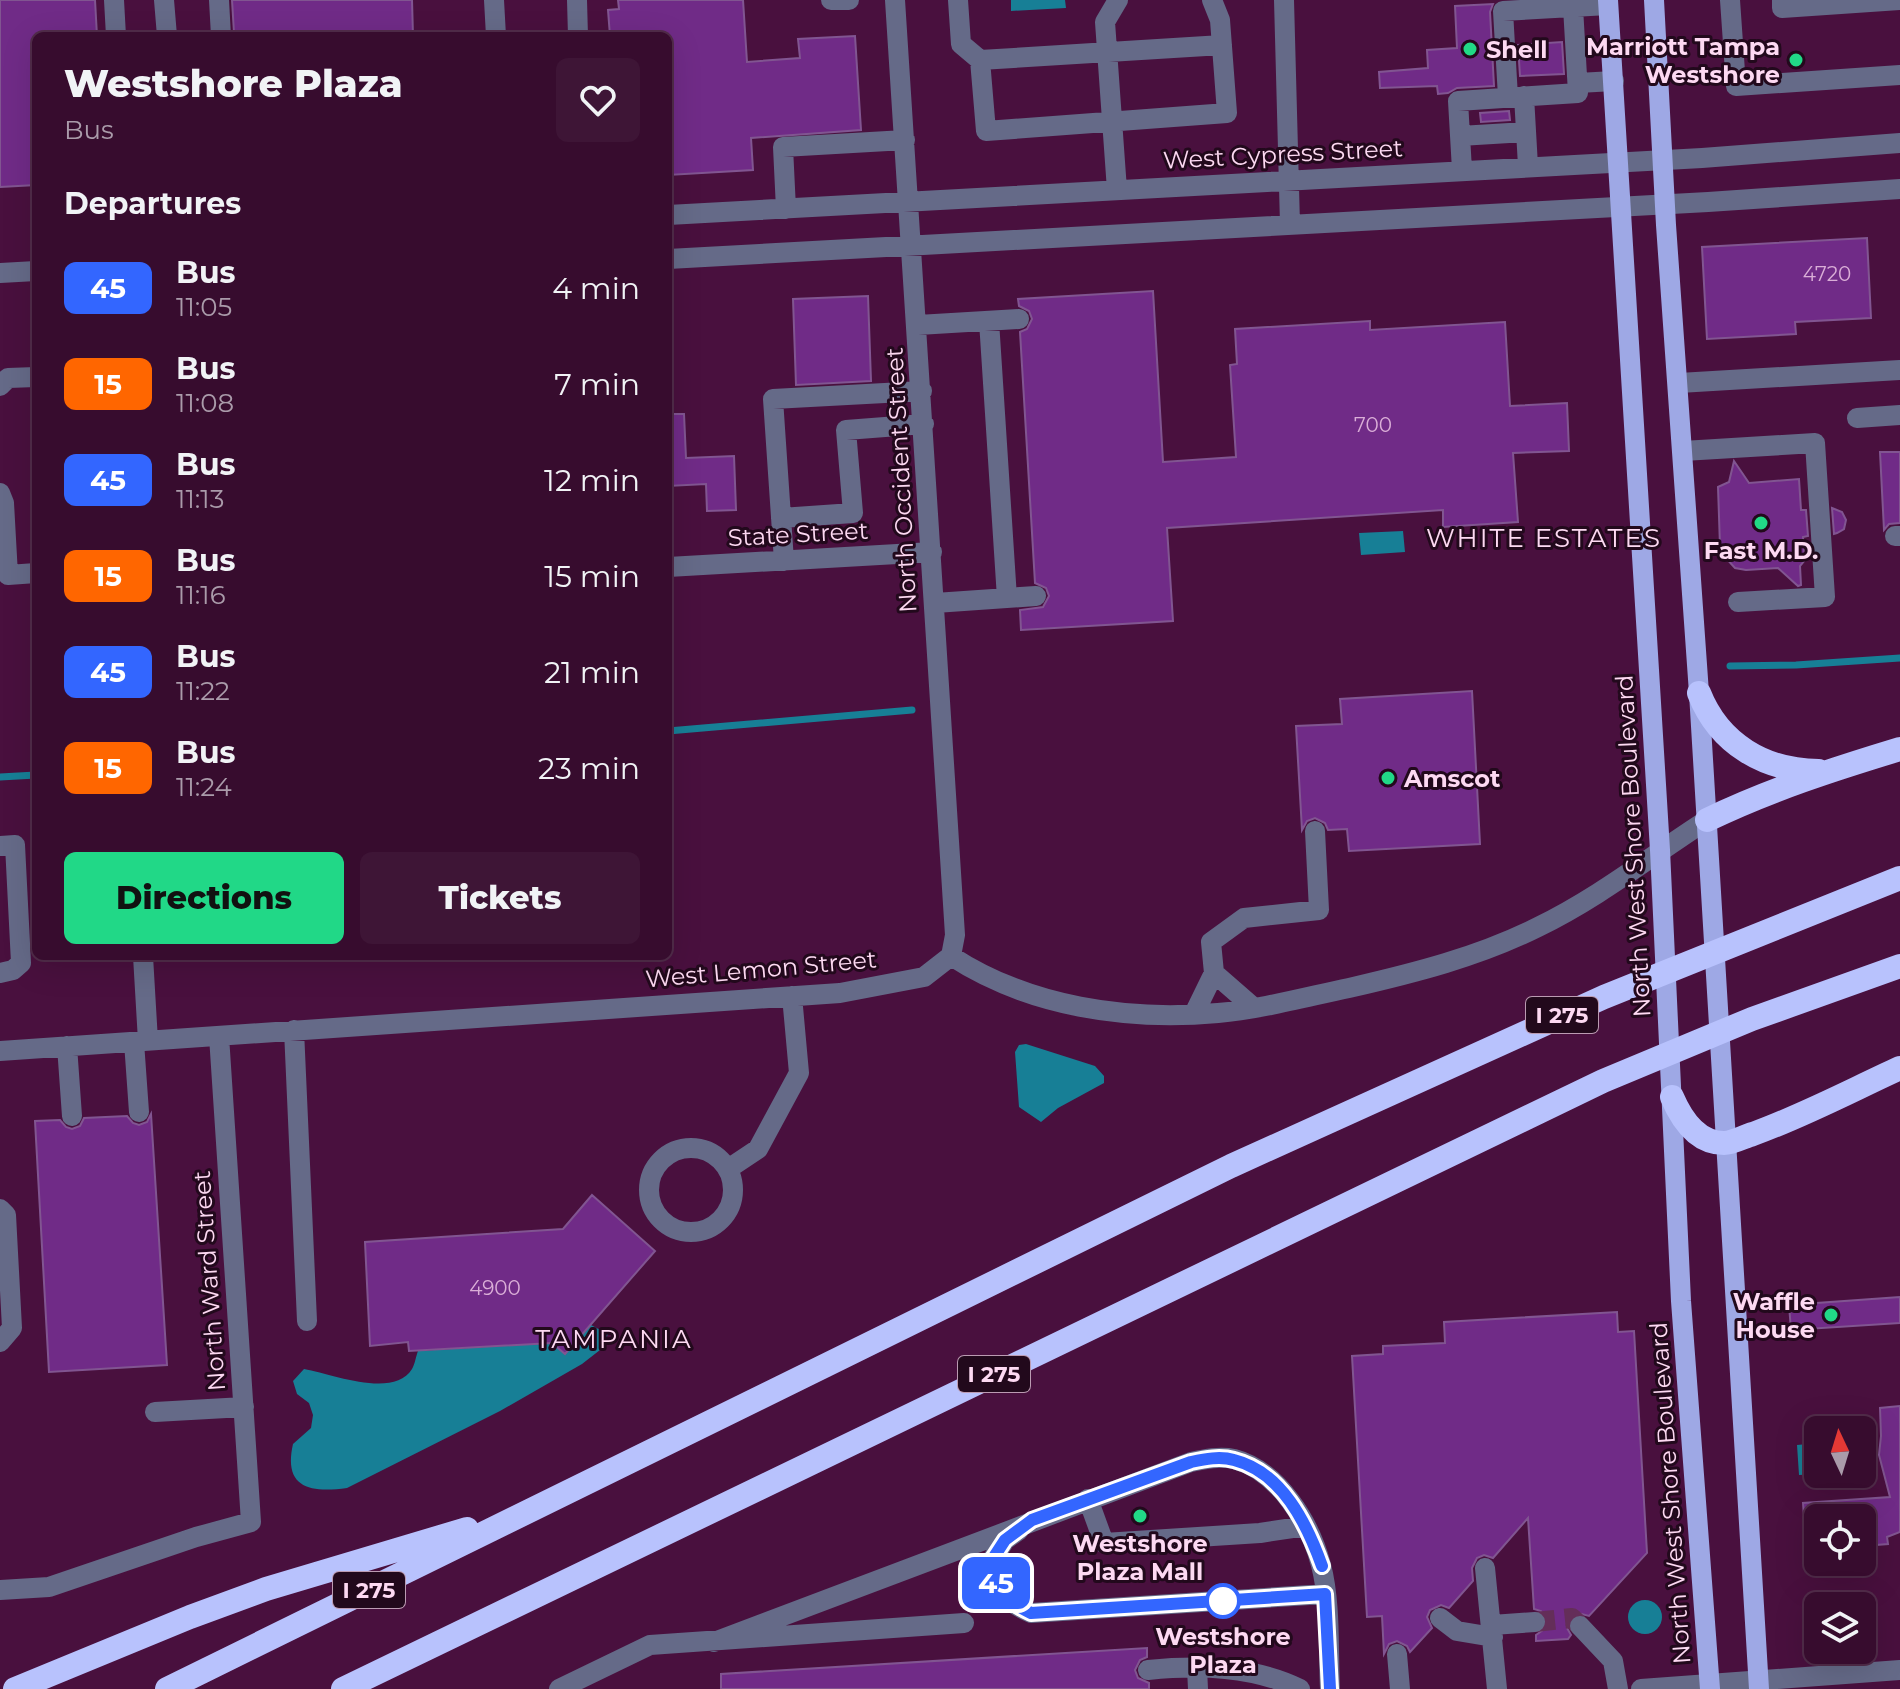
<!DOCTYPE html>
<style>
:root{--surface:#370c2e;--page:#3e1536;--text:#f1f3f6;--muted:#aa9baa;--line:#512c4a;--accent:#21d887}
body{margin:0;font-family:Montserrat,sans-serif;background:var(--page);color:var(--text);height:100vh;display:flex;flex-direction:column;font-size:30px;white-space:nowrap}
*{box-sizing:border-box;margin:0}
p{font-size:26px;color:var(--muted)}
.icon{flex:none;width:44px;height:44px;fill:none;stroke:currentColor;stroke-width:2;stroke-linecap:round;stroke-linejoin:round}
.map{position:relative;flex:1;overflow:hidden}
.drawer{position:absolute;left:32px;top:32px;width:640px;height:928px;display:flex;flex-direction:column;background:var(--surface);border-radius:12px;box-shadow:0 8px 32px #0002,0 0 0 2px var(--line)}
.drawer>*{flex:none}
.badge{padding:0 16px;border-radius:12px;font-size:28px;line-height:52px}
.needle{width:52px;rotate:356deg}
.tools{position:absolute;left:1804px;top:1416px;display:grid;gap:16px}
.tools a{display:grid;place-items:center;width:72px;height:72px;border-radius:12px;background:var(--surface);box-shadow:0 8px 32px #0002,0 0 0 2px var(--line);font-size:40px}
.map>.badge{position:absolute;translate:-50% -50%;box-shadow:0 0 0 4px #fff}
h2{padding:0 32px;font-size:30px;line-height:72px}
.round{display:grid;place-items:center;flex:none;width:84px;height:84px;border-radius:12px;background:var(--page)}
.headline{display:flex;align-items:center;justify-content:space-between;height:136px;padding:0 32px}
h1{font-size:38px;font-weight:800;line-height:60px}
.cta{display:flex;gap:16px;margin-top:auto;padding:16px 32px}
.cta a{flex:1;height:92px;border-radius:12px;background:var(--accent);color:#111;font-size:32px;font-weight:800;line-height:92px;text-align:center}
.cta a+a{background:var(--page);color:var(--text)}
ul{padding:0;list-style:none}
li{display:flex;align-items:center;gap:24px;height:96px;padding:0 32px}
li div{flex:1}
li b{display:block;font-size:30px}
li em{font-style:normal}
li .badge{min-width:88px;font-weight:700;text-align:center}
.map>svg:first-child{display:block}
.water{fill:#177f96}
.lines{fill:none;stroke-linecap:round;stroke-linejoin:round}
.stream{stroke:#177f96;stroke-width:7}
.building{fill:#702b87;stroke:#815591;stroke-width:2}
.minor-tunnel{stroke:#642e59;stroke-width:20;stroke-dasharray:20 10;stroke-linecap:butt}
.minor{stroke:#656a88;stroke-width:20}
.major{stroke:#9ea8e5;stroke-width:20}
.highway{stroke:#b8c2fd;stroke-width:24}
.line-casing{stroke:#fff;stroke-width:18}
.line{stroke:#36f;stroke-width:12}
.poi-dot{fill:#21d887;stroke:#22091c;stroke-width:3}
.stop-dot{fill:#fff;stroke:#36f;stroke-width:4}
.labels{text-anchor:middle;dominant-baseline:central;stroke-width:6;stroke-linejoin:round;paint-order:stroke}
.number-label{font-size:20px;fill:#daaed7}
.shield{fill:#22091c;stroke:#bb9bb2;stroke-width:2}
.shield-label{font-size:22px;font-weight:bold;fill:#fdd9f2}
.poi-label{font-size:24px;font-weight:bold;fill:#fdd9f2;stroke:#22091c;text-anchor:end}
.street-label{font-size:24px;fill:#fdd9f2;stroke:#22091c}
.stop-label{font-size:24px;font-weight:bold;fill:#fdd9f2;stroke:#22091c}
.neighbourhood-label{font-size:26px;letter-spacing:2px;fill:#fdd9f2;stroke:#22091c}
</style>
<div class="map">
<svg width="1900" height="1689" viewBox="0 0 1900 1689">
<rect width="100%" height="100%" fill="#49103e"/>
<path class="water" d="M1011,0H1065L1066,8L1011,11Z
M1403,531L1405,552L1361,555L1359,533Z
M1026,1044L1095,1066L1104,1076V1083L1058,1108L1041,1122L1019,1107L1015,1052L1019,1045Z
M591,1325L608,1334L600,1350L582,1364L500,1411L347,1488C310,1493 283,1488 293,1444L311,1428L313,1415L309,1403L297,1394L293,1381L304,1369C332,1374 394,1399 412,1369C415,1364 416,1356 418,1351L552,1343L565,1354Z
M1818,1443V1474L1799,1475L1797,1445Z
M1628 1617a17 17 0 1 1 34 0a17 17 0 1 1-34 0Z"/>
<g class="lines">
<path class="stream" d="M1730,666L1796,665L1900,658
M668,731L912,710
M0,777L36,775"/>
</g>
<path class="building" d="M0,0H95L97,36H36V185L0,187Z
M232,0H412L413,36H262V32L234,33Z
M618,0H743L747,62L800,58L798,39L855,36L861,130L751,138L753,170L668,175V36H610L608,10L619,9Z
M1493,4L1490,12L1494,86L1457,88L1448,93L1438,94L1437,86L1380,88L1379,72L1428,68L1427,50L1457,48L1455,6Z
M1562,42L1564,74L1520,76L1518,45Z
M1509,111L1510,120L1481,122L1480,113Z
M1867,238L1871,318L1795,322L1796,334L1707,339L1702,247Z
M1153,291L1163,462L1236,457L1230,365L1237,364L1235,329L1370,321V330L1505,322L1510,406L1567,403L1569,451L1513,453L1518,522L1443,527V510L1167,528L1173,621L1021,630L1020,610L1043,607L1049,596L1046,588L1035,583L1020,332L1027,329L1032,319L1029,311L1019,306L1018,299Z
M868,296L871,381L796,385L793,299Z
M668,414H684L686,458L734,456L736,510L707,511L706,484L668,486Z
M1880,452H1900V523L1889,524L1884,530Z
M1734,461L1749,483L1799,479L1801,510H1806L1808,536L1803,537L1805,560L1800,566L1801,585L1798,586L1778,568L1746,570L1735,568L1724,556L1720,546L1718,487L1729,482Z
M1832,508L1842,512L1846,520L1844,529L1837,533L1834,534Z
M1472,691L1480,844L1349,851L1347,829L1328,830L1325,823L1315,818L1307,821L1302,830L1296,726L1342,724L1340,699Z
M151,1114L167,1365L49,1372L35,1121L60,1120L66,1127L72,1129L80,1126L84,1118L127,1116L133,1123L139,1125L147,1122Z
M592,1195L655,1251L565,1354L552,1343L409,1351L408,1342L370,1346L365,1242L563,1229Z
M1900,1297V1323L1791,1330L1789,1305Z
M1617,1312L1618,1332L1634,1331L1647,1553L1589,1616L1578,1613L1571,1617L1567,1628L1571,1635L1568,1639L1536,1641V1635L1546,1628L1548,1620L1541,1611L1534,1609L1528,1518L1493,1558L1484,1555L1477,1558L1472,1568L1473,1581L1449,1608L1441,1605L1430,1610L1427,1617L1432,1628L1410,1652L1407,1646L1397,1641L1389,1644L1384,1654L1382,1616L1367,1617L1352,1356L1383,1354V1346L1445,1343L1444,1322Z
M1900,1406V1532L1887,1537L1888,1544L1876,1545L1866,1543V1533L1862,1534V1518H1804L1803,1503L1890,1497L1879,1455L1881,1436L1880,1408Z
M1147,1648V1657L1140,1660L1135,1670L1138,1678L1149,1683V1689H721V1674Z"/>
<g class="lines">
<path class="minor-tunnel" d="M1535,1622L1572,1618L1580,1626"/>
<path class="minor" d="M114,0L116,36
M164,0L167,36
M219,0L221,36
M494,0L496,36
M577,0L578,36
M831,0H849
M895,0L955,935L951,956
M958,0L961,44L980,60L1222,45
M1284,0L1290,224
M1730,0L1736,86L1900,75
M1782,0V8L1900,0
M980,60L986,131L1227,113L1220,20L1212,0
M1578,83L1614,81
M1524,96L1528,166
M1508,97L1503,11L1608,5
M1460,136L1526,132
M1462,170L1458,101L1578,93L1573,7
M1117,190L1105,22L1118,0
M786,209L783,147L905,140
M668,215L1702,158L1900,143
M668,259L1708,202L1900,189
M0,273L36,271
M989,321L1007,598
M918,325L1019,319
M1679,383L1900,370
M0,386L8,378L36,377
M1857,418L1900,415
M1683,451L1815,443L1825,597L1738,602
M0,493L4,503L8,575L36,573
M781,518L853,513L846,430L924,424
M1895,536H1900
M784,561L773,399L922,391
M668,567L932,552
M935,603L1036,596
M0,846L15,845L21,963L13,970L0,973
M143,956L148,1041
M951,956C1029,1007 1127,1021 1218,1013C1262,1009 1306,997 1349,988C1414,973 1478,957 1538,927C1598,898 1651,856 1707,820
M1214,973L1253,1007
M1194,1014L1214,973L1211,942L1244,918L1319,910L1315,831
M294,1030L307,1321
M134,1042L139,1112
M67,1046L72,1116
M0,1051L840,993L924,977L951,956
M649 1190a42 42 0 1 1 84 0a42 42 0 1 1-84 0Z
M728,1169L758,1149L799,1073L792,996
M0,1209L6,1215L12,1328L0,1342
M155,1412L244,1407
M1088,1499L1104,1543L1260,1533L1306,1526
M1019,1530L1005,1540L992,1560C998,1592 1001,1599 1031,1613L1325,1594
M1485,1568L1497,1689
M0,1590L49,1587L196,1537L251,1522L219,1036
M1440,1618L1457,1631L1493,1637
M1492,1625L1535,1622
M1580,1626L1613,1661L1618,1689
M714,1642L1191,1462C1205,1459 1220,1456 1234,1459C1279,1471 1310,1523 1321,1565C1331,1604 1328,1649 1330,1689
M1397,1654L1400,1689
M1197,1668L1198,1689
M1148,1670C1199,1665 1253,1666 1300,1689
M559,1689L650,1645L964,1623
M1641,1689L1900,1670"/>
<path class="major" d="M1608,0L1660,850L1681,1301L1710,1689
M1654,0L1666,225L1699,693L1759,1689"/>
<path class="highway" d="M1699,693C1719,744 1765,771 1819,771
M1707,820C1769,790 1834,769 1900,749
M1672,1097C1681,1118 1697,1143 1724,1143C1733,1143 1745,1136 1753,1134C1803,1116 1852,1090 1900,1068
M15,1689L190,1617L266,1589L467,1529
M167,1689L1231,1166L1604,997L1900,878
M343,1689L1603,1081L1752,1019L1900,966"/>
</g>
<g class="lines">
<g class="line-casing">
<path id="line" d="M1322,1566C1307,1524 1282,1472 1234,1460C1220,1456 1205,1459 1191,1462L1032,1520L1005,1540L992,1560C998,1592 1002,1599 1031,1613L1325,1594L1330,1689"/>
</g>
<use href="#line" class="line"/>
</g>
<g class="poi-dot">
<circle cx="1470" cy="49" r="8"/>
<circle cx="1796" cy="60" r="8"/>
<circle cx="1761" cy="523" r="8"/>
<circle cx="1388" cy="778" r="8"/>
<circle cx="1831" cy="1315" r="8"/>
<circle cx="1140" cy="1516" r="8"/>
</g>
<circle class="stop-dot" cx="1223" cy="1601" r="16"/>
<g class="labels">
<g class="number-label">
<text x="1827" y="274">4720</text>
<text x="1373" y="425">700</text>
<text x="495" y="1288">4900</text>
</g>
<g class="shield">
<rect x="1526" y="997" width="72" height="36" rx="6"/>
<rect x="958" y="1356" width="72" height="36" rx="6"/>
<rect x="333" y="1572" width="72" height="36" rx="6"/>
</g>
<g class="shield-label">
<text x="1562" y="1015">I 275</text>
<text x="994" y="1374">I 275</text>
<text x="369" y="1590">I 275</text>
</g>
<g class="poi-label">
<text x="1780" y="46">Marriott Tampa<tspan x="1780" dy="28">Westshore</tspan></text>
<text x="1486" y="49" text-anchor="start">Shell</text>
<text x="1761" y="550" text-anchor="middle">Fast M.D.</text>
<text x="1404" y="778" text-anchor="start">Amscot</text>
<text x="1815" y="1301">Waffle<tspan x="1815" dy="28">House</tspan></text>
<text x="1140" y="1543" text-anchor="middle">Westshore<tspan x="1140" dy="28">Plaza Mall</tspan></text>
</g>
<g class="street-label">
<text transform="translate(1283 154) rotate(-3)">West Cypress Street</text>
<text transform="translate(901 480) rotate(-93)">North Occident Street</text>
<text transform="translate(798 534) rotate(-3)">State Street</text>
<text transform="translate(1633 846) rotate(-93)">North West Shore Boulevard</text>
<text transform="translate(761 969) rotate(-5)">West Lemon Street</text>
<text transform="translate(209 1281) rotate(-94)">North Ward Street</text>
<text transform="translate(1670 1493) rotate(-94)">North West Shore Boulevard</text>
</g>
<g class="stop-label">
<text x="1223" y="1636">Westshore<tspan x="1223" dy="28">Plaza</tspan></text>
</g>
<g class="neighbourhood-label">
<text x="1544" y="538">WHITE ESTATES</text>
<text x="614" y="1339">TAMPANIA</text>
</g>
</g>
</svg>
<div class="tools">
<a><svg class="needle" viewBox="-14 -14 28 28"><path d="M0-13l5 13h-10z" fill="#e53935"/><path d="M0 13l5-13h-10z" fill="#aa9baa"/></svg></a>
<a><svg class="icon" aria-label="locate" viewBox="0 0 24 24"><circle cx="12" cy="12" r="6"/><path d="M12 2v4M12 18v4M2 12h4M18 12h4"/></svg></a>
<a><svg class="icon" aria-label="layers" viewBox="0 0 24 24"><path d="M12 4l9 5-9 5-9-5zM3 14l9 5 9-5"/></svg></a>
</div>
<b class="badge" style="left:996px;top:1583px;background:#36f;color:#fff">45</b>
<section class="drawer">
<div class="headline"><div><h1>Westshore Plaza</h1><p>Bus</p></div><a class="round"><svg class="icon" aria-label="heart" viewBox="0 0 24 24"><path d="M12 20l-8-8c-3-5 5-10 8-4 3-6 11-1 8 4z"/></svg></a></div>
<h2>Departures</h2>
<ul>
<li><span class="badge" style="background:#36f;color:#fff">45</span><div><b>Bus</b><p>11:05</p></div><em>4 min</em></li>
<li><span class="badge" style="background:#f60;color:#fff">15</span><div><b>Bus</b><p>11:08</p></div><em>7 min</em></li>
<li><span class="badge" style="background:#36f;color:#fff">45</span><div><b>Bus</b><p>11:13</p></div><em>12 min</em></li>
<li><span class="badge" style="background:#f60;color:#fff">15</span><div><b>Bus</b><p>11:16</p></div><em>15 min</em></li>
<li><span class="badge" style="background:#36f;color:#fff">45</span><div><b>Bus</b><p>11:22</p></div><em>21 min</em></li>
<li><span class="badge" style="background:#f60;color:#fff">15</span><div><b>Bus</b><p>11:24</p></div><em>23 min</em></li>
</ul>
<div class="cta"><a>Directions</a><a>Tickets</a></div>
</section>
</div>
